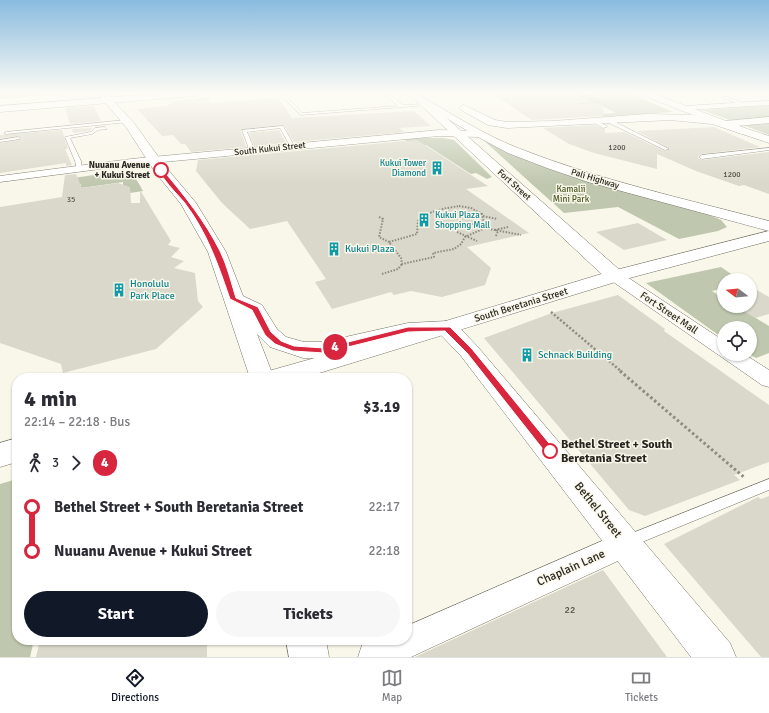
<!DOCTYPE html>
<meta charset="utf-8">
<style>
:root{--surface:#fff;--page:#f7f7f7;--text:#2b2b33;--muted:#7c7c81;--line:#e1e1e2;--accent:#111827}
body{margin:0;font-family:Signika,sans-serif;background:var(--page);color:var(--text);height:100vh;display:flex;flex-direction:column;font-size:15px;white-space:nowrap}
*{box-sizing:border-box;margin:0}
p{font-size:13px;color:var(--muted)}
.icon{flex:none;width:22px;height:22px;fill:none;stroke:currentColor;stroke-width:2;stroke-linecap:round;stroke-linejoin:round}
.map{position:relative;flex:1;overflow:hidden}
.sheet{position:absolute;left:12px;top:373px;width:400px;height:272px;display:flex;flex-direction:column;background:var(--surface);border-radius:16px;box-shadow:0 1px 3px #0004}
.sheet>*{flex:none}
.badge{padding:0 8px;border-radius:13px;font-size:14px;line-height:26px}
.needle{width:26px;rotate:286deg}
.tools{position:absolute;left:717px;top:273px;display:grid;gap:8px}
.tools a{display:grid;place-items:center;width:40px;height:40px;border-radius:50%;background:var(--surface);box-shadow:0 1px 3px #0004;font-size:20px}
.map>.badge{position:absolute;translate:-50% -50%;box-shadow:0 0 0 2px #fff}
.legs{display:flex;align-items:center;gap:6px;height:44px;padding:0 12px;font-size:13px}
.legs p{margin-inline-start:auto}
.head{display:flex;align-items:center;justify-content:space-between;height:68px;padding:0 12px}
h1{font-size:22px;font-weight:700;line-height:30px}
.cta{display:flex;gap:8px;margin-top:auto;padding:8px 12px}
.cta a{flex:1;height:46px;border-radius:24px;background:var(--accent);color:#fff;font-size:16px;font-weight:700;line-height:46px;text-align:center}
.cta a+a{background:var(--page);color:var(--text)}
ul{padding:0 12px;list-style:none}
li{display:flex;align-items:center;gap:14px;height:44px;font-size:15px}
li i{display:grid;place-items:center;width:6px;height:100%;margin:0 5px;background:currentColor}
li i::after{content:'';width:10px;height:10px;margin:-5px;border:3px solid;border-radius:50%;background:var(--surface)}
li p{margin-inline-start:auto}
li:first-child i{background:linear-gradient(#0000 50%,currentColor 0)}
li:last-child i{background:linear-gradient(currentColor 50%,#0000 0)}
.menu{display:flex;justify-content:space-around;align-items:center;height:56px;border-top:1px solid var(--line);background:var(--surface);font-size:11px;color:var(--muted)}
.menu a{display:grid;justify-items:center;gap:2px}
.menu .on{color:var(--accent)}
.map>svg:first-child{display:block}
.green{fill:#bfc7ae}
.building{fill:#dad8ca}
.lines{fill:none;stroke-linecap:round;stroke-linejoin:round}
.lane-casing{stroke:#737165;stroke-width:1}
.street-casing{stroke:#737165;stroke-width:1}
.secondary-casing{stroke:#737165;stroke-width:1}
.primary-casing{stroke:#737165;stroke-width:1}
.path-far3{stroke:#8c8a81;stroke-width:1;stroke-dasharray:1 1;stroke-linecap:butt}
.path-far2{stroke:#8c8a81;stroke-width:2;stroke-dasharray:1.5 1.5;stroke-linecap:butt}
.path-far1{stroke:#8c8a81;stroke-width:2.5;stroke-dasharray:2 2;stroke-linecap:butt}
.path{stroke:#8c8a81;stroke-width:3;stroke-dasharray:2.5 2.5;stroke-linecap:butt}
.lane{fill:#fff;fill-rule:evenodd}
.street{fill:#fff;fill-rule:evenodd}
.secondary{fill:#fff;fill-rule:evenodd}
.primary{fill:#fff;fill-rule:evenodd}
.line-1{fill:#d7263d;stroke:#fff}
.stop-1-dot{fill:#fff;stroke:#d7263d;stroke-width:2}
.labels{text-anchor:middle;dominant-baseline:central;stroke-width:3;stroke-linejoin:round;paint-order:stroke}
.number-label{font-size:8px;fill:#53524a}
.far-street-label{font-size:9px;fill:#262520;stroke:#f9f7e9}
.far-culture-label{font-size:9px;fill:#0d838f;stroke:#f9f7e9;text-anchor:end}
.far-stop-label{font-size:9px;font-weight:bold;fill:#262520;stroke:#f9f7e9;text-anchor:end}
.far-park-label{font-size:9px;fill:#495521;stroke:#f9f7e9}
.culture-label{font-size:10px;fill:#0d838f;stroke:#f9f7e9;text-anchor:start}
.street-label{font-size:10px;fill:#262520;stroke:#f9f7e9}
.near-number-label{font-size:10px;fill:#53524a}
.near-stop-label{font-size:12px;font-weight:bold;fill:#262520;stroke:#f9f7e9;text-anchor:start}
.near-street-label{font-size:12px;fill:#262520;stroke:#f9f7e9}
</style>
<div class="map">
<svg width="769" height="657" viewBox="0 0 769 657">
<rect width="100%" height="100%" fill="#f9f7e9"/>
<path class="green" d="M0,93H72L0,99Z
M568,93H629L673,112L603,117L599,114L616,113L600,105L583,106L582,98L573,93Z
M769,105V118L732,121L702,110Z
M769,123V135L743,125Z
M400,138H443L454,140L492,177L487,179L476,173L471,174L426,145L420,146Z
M481,138C549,177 630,192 705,213L721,220L727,227L718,231L679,239L618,207L564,213Z
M115,172C132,171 136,177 143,191L130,193L123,187V182L81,188V184L71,185L73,178Z
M721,267L740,280H724V288L712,291L724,299V306H736L769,326V353L756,358L749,354L750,328H724V339L646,283Z
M17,479V640H34L30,657H0V484Z"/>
<path class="building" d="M491,93H573L597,105H603L604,116L532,120Z
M208,97L210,103L278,98L292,118L414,111L431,126L399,128L405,132L294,142L283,125L242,129L241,131L246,147L191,152L185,144H181L173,135L162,136L137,109L167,106L173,101Z
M94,106L101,121L70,124L65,108Z
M595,125L605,129V133L624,132L665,151L670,149L637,131L714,127L760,147L702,154L698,156V158L702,160L769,152V194L744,185L739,186L696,171L657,154V169L594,153L569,144L543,128Z
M93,128L90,131L73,133L72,129Z
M62,130L68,149H65L72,165L66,166V163L0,173V143L22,139L18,136L0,138V135Z
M279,130L286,143L254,146L249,133Z
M417,140L488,186L466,189L529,233L467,247L491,268L485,285L442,297L411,291L394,295L391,292L332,309L315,282L326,279L287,221L250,229L222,203L196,171L198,160Z
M76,174L82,188L118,183L130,187L131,203H140V190L171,241L168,245L180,248L171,257L184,261L174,268L195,273L198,301L203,307L156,349L63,373L61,364L0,343V207L62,197L65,175Z
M638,223L667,240L624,250L596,232Z
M750,286L769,297V314L755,318L736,306H750Z
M618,295L665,329L664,331L769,405V462L734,475L740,480L645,516L629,510L484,338L552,313Z
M769,496V657H761L664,544L758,497L761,499Z
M603,570L667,657H415Z
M40,640H207V657H36Z"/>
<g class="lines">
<g class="lane-casing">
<path id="lane" d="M279,93H283L302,113L398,106L383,93H387L403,105L426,104L428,105L301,115Z
M724,96L746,104L747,105L744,106L723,98Z
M605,119H609L669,149L665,150L605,121Z
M127,120L129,122L6,134L4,133L6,132Z
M595,120L607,126V127L603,128L593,122Z
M283,126L295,147V148H291L280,128L247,132L255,151L250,152L242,130Z
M105,127L107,129L98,130L92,134L70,138L81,161L82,169L77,170L75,161L65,137L91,132L95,128Z
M18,137L20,138V139L0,142V140Z
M769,148V150L702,159L699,157L702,155Z
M769,479V490L630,547L625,546L623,541L625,536Z"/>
</g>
<g class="street-casing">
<path id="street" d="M769,101V105L686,110L682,108L686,106Z
M769,117V123L726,127L722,124L726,121Z
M439,130L480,131L485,134L480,137L439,136L131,165L0,182V176L131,159Z
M615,271L621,273L724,341V354H744L769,370V387L762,385L609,279L607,276L609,273Z
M625,531L635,535L639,544L635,553L411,657H358L362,645L375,640H407V626Z"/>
</g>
<g class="secondary-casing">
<path id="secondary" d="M97,93H106L134,123L165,166L196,203L226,252L243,296L262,305L277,329L286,337L304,342H323L408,323L447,321L455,323L477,346L730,643L736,657H691L461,356L441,335L408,337L323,358H303L270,347L257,334L274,378H250L208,252L181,204L155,172L126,127Z
M410,93H418L622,272L625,276L622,280L615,282L608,280L411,96Z
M641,93H652L747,129L749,131L743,134L739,133L642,95Z
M286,640H326L329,657H289Z"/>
</g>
<g class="primary-casing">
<path id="primary" d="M166,93H200L195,96L0,112V106Z
M405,93H416C449,112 482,134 518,148C599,180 685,199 769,221V231L588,182L547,168L508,153L476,136Z
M464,105L495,120L507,122L553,121L647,114L693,115L726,122L769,136V143L712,124L670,120L507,128L488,125L461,110L459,108L461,106Z
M769,231V241L622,280L303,378H262L265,372L439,323L608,272Z
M17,438V462L0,467V443Z"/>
</g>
<path class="path-far3" d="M581,93L608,106
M579,96L627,93
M579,104L600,102"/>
<path class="path-far2" d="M459,206L471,208L482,214L485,228L465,237L461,244L454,249L433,253L434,257L402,264L401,258L389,242L417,234L418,221C426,211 447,208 459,206Z
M465,212L482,214
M483,216L497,219
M379,217L383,219L379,237L389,242
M469,224H484
M485,228L521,235
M495,230L508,227
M457,232L477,241
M496,236L498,231
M382,274L398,269L402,264"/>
<path class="path-far1" d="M551,312L622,372"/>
<path class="path" d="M620,371L745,478"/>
<use href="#lane" class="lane"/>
<use href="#street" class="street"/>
<use href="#secondary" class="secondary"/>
<use href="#primary" class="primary"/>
</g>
<linearGradient id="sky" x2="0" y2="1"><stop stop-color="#89bbdf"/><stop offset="0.5" stop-color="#fcfbf5"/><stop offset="1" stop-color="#fcfbf5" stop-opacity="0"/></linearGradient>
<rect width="769" height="185" fill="url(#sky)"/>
<path class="line-1" d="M159,169H162C184,195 205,221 220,251C227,265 231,282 236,298L258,307L271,332L281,341L294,346L324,348L408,327H450L472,349L553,448L555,451L553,453H546L467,353L445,331L408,332L324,353L293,351L275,344L265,335L252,310L230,299C218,264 207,232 184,202C178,195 160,177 159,169Z"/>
<defs>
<g id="building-bare" transform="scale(1.08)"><path d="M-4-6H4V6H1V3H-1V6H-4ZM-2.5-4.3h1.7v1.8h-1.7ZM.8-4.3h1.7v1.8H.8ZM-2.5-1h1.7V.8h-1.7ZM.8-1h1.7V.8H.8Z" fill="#0f9aa8" stroke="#f9f7e9" stroke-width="2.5" paint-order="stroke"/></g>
</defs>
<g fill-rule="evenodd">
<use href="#building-bare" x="437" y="168"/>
<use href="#building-bare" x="424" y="220"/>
<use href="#building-bare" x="334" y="249"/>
<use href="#building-bare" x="119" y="290"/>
<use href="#building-bare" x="527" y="355"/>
</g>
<g class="stop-1-dot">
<circle cx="161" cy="170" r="7"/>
<circle cx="550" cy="451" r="7"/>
</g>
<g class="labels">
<g class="number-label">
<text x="617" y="147">1200</text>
<text x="732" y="174">1200</text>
<text x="71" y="199">35</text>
</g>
<g class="far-street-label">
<text transform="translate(270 149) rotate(-6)">South Kukui Street</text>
<text transform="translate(595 179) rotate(17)">Pali Highway</text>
<text transform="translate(514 185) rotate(42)">Fort Street</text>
</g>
<g class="far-culture-label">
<text x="426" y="163">Kukui Tower<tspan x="426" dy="10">Diamond</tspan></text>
<text x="435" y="215" text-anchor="start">Kukui Plaza<tspan x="435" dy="10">Shopping Mall</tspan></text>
</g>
<g class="far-stop-label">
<text x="150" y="165">Nuuanu Avenue<tspan x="150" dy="10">+ Kukui Street</tspan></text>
</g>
<g class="far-park-label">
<text x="571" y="189">Kamalii<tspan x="571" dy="10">Mini Park</tspan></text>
</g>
<g class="culture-label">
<text x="345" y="249">Kukui Plaza</text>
<text x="130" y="284">Honolulu<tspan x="130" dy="12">Park Place</tspan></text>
<text x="538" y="355">Schnack Building</text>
</g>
<g class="street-label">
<text transform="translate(521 305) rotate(-17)">South Beretania Street</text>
<text transform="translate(669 313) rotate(34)">Fort Street Mall</text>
</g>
<g class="near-number-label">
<text x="570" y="610">22</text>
</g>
<g class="near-stop-label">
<text x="561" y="444">Bethel Street + South<tspan x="561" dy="14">Beretania Street</tspan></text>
</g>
<g class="near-street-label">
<text transform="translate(598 510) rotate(51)">Bethel Street</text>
<text transform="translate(571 568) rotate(-24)">Chaplain Lane</text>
</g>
</g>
</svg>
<div class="tools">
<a><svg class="needle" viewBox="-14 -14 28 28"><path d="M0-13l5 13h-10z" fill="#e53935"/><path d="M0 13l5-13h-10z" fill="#7c7c81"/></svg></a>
<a><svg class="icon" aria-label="locate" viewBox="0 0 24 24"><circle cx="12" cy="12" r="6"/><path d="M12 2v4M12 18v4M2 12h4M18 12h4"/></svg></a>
</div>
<b class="badge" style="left:335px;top:347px;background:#d7263d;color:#fff">4</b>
<section class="sheet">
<div class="head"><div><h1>4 min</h1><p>22:14 – 22:18 · Bus</p></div><b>$3.19</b></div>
<div class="legs"><svg class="icon" aria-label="walk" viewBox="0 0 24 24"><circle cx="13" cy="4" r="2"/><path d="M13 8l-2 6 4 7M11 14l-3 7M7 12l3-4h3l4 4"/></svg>3<svg class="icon" aria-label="forward" viewBox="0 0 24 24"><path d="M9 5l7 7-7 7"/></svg><b class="badge" style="background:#d7263d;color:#fff">4</b></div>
<ul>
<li><i style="color:#d7263d"></i><b>Bethel Street + South Beretania Street</b><p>22:17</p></li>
<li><i style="color:#d7263d"></i><b>Nuuanu Avenue + Kukui Street</b><p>22:18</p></li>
</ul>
<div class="cta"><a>Start</a><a>Tickets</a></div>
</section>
</div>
<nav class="menu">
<a class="on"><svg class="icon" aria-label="directions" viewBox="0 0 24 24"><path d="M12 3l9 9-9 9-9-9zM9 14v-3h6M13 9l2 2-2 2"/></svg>Directions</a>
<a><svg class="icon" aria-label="map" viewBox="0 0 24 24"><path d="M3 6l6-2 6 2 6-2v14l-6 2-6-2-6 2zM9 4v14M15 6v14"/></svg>Map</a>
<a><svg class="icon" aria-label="tickets" viewBox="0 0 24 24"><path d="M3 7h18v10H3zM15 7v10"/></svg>Tickets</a>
</nav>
